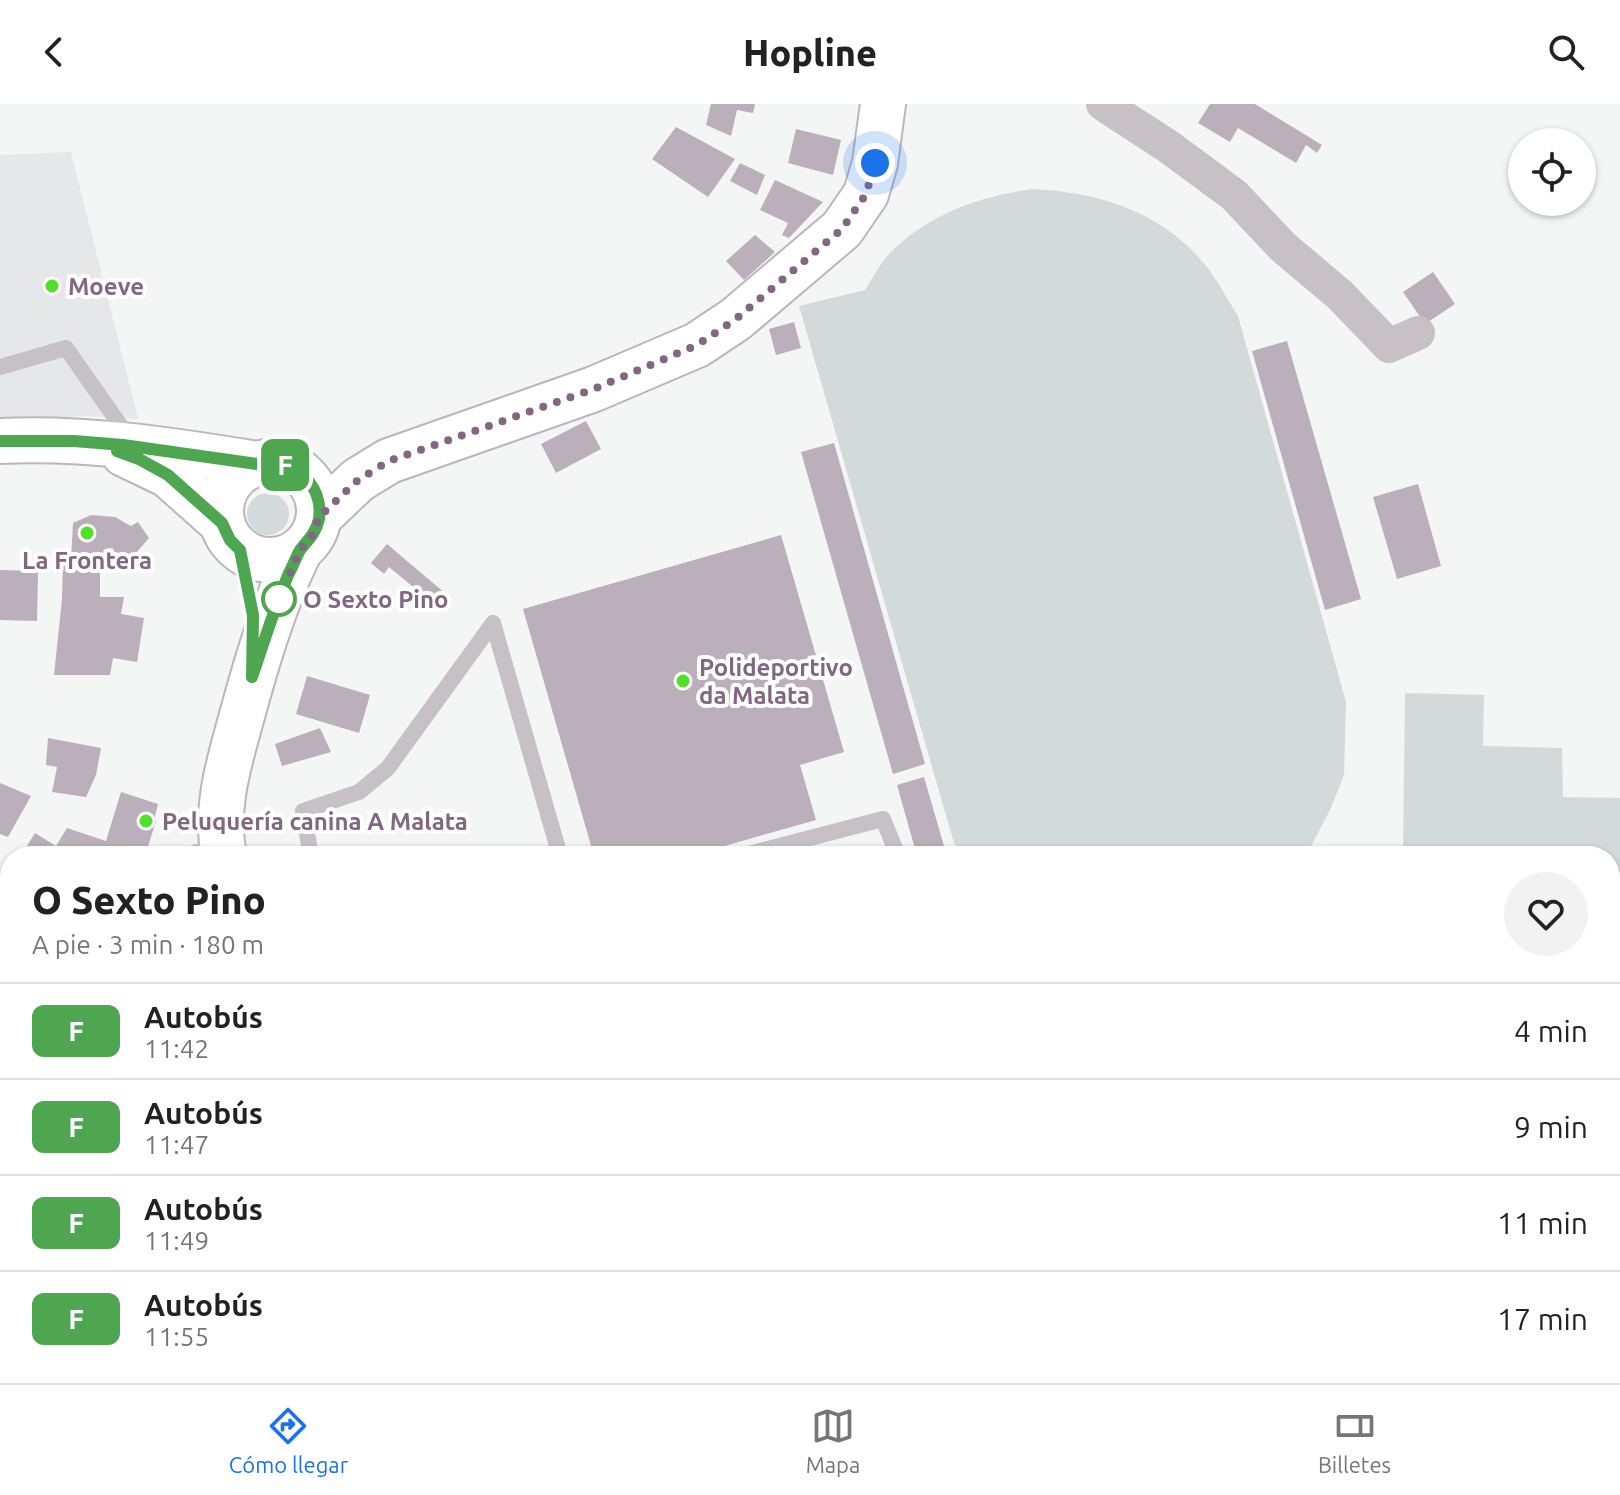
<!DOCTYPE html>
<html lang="es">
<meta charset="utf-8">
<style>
:root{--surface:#fff;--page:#f2f2f2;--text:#222;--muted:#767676;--line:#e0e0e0;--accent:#1a73e8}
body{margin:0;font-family:Ubuntu,sans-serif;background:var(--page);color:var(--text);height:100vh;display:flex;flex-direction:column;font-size:30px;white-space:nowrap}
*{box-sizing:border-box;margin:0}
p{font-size:26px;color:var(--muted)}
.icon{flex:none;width:44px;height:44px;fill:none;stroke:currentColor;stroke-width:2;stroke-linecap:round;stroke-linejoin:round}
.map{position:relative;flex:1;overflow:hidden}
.drawer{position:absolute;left:0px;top:742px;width:1620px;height:538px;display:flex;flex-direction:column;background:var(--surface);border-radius:32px 32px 0 0;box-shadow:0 2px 6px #0004}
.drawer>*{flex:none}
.badge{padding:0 16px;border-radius:12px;font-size:28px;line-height:52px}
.buttons{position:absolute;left:1508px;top:24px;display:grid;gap:16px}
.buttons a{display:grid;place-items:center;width:88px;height:88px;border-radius:50%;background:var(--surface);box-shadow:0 2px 6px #0004;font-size:40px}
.you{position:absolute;width:40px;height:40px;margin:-20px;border:6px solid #fff;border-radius:50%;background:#1a73e8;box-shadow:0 0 0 12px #1a73e833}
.map>.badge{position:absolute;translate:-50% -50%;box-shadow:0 0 0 4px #fff}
.round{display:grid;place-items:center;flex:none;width:84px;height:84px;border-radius:42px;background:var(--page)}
.summary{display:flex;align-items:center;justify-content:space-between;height:136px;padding:0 32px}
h1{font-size:38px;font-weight:800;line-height:60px}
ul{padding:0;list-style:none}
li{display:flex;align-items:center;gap:24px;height:96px;padding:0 32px;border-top:2px solid var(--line)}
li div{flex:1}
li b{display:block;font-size:30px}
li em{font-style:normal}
li .badge{min-width:88px;font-weight:700;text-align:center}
header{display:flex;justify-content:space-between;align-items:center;height:104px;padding:0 32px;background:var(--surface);font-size:36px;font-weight:800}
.dock{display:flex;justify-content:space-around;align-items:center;height:112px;border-top:2px solid var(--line);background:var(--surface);font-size:22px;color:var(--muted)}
.dock a{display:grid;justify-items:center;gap:4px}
.dock .active{color:var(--accent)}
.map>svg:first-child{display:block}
.built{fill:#e6e7e8}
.green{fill:#d2dadb}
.water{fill:#cec4d1}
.building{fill:#baafbb}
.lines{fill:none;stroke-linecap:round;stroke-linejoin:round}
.secondary-casing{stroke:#bdb4bd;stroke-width:48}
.path{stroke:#bdb8bd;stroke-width:5;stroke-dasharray:4 4;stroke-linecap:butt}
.lane{stroke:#c7c0c7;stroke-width:16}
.street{stroke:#c7c0c7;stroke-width:34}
.secondary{stroke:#fff;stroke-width:44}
.line-casing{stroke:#fff;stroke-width:18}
.line{stroke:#4fa651;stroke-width:12}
.walk{stroke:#836683;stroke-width:8;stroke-dasharray:0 14.4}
.poi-dot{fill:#4fe029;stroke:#fff;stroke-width:3}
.stop-dot{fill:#fff;stroke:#4fa651;stroke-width:4}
.labels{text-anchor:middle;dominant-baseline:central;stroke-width:8;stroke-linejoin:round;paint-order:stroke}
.poi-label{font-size:24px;font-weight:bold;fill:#836683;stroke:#fff;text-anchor:start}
.stop-label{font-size:24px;font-weight:bold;fill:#836683;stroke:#fff;text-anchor:start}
</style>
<header><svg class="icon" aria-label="back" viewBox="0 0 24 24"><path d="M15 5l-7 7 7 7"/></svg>Hopline<svg class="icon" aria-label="search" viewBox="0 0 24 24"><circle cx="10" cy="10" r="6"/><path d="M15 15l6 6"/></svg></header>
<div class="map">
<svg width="1620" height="1279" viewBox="0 0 1620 1279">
<rect width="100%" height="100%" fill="#f3f6f5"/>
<path class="built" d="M71,48L138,315L85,312L0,318V51Z"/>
<path class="green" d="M1032,85C1101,88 1170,110 1212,170C1221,183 1229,198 1238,212L1346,598L1344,671L1331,704L1306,752H965L954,739L799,202L865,186C873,174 880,159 890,149C929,110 978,93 1032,85Z
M247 410a21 21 0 1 1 42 0a21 21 0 1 1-42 0Z
M1405,589L1484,591L1483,642L1562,644L1563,693L1620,694V1013H1610V752H1403Z"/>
<path class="water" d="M10,1210V1270H1610V1248L1620,1279H0V1218Z"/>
<path class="building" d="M711,0H755L753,9L737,6L731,32L706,21Z
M1210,0H1255L1322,41L1317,49L1306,41L1296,59L1238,24L1230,38L1198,19Z
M676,23L735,55L708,93L652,55Z
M796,25L841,36L833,71L788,59Z
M740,59L765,71L757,91L730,77Z
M775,76L823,98L789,134L782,131L788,119L760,106Z
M755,131L775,148L744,176L726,157Z
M1433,168L1455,200L1425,220L1403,188Z
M794,218L801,244L776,251L769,225Z
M1287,237L1361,495L1325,506L1252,247Z
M586,317L601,345L556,369L541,340Z
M834,339L925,660L893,670L801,348Z
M1418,380L1441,462L1397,475L1373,393Z
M91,411L115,413L131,422L138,418L149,434L130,456L100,455V493H124L121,510L144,514L137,558L113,554L110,571H54L62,495L63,455H71L73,419Z
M781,431L844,648L800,661L816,716L689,752H594L523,505Z
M387,440L446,490L435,501L389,463L384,470L371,459Z
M0,466L38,467L37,517L0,516Z
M307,572L370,591L359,629L296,610Z
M320,624L331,648L282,662L275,640Z
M48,634L101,644L96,671L86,693L52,688L57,663L46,661Z
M924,673L946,749L935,752H917L897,681Z
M0,679L31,692L8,733L0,730Z
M121,688L158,700L154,716L156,717L145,752H21L35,729L56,742L67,724L106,737Z
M0,805L10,810V839L0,834Z"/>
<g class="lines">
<g class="secondary-casing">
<path id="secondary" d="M0,337C86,333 172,346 257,360
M124,350L168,371L222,419
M221 407a49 49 0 1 1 98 0a49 49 0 1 1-98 0Z
M319,413L358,376L389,357L594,285L697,241L736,215L842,125L866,90L875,59L883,0
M224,752C214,702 230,656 243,608C258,553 275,497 300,446
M1610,1120L1620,1127"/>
</g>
<path class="path" d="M0,1187L10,1180
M1610,1188L1620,1218
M0,1207L10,1200"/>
<path class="lane" d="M0,263L66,244L130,335
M493,519L560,752
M190,752L196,748L223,743
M311,752L303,707L359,688L388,664L493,519
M741,752L883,715L898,752
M0,1059L10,1061"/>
<path class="street" d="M1103,0L1169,43L1234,91L1283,143L1340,191L1389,242L1418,229"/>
<use href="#secondary" class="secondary"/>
</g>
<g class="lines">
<g class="line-casing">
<path id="line" d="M0,337H74L123,341L257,360C291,353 324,379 319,415C316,429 308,436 300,446C296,453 293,462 289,469C275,502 264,538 252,573L253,511L240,446L230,436L222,419L168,371L139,355L117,347"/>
</g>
<use href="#line" class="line"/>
<path class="walk" d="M279,495L300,446L312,432L319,413L358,376L389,357L594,285L697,241L736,215L842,125L866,90L875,59"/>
</g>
<g class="poi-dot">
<circle cx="52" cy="182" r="8"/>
<circle cx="87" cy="429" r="8"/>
<circle cx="683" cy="577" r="8"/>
<circle cx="146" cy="717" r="8"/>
</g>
<circle class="stop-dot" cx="279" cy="495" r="16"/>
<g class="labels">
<g class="poi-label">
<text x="68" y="182">Moeve</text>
<text x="87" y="456" text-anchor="middle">La Frontera</text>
<text x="699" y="563">Polideportivo<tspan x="699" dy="28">da Malata</tspan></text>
<text x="162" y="717">Peluquería canina A Malata</text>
</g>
<g class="stop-label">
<text x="303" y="495">O Sexto Pino</text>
</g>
</g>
</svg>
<div class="buttons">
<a><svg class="icon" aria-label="locate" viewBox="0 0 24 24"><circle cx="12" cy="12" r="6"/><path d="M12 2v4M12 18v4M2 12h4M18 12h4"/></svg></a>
</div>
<div class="you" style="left:875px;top:59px"></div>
<b class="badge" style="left:285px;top:361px;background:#4fa651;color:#fff">F</b>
<section class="drawer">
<div class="summary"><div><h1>O Sexto Pino</h1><p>A pie · 3 min · 180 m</p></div><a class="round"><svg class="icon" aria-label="heart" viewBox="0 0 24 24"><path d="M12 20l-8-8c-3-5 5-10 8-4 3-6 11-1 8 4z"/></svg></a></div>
<ul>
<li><span class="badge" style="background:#4fa651;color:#fff">F</span><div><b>Autobús</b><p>11:42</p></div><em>4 min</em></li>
<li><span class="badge" style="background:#4fa651;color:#fff">F</span><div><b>Autobús</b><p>11:47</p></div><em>9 min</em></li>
<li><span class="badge" style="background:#4fa651;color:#fff">F</span><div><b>Autobús</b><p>11:49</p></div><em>11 min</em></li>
<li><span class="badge" style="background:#4fa651;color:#fff">F</span><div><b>Autobús</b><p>11:55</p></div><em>17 min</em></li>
</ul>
</section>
</div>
<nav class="dock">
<a class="active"><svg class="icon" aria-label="directions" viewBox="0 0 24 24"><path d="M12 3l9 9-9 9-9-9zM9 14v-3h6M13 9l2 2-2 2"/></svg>Cómo llegar</a>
<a><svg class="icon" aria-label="map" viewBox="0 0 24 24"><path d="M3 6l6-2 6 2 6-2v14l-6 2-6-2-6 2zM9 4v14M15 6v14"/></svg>Mapa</a>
<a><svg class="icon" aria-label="tickets" viewBox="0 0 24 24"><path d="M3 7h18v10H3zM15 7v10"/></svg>Billetes</a>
</nav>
